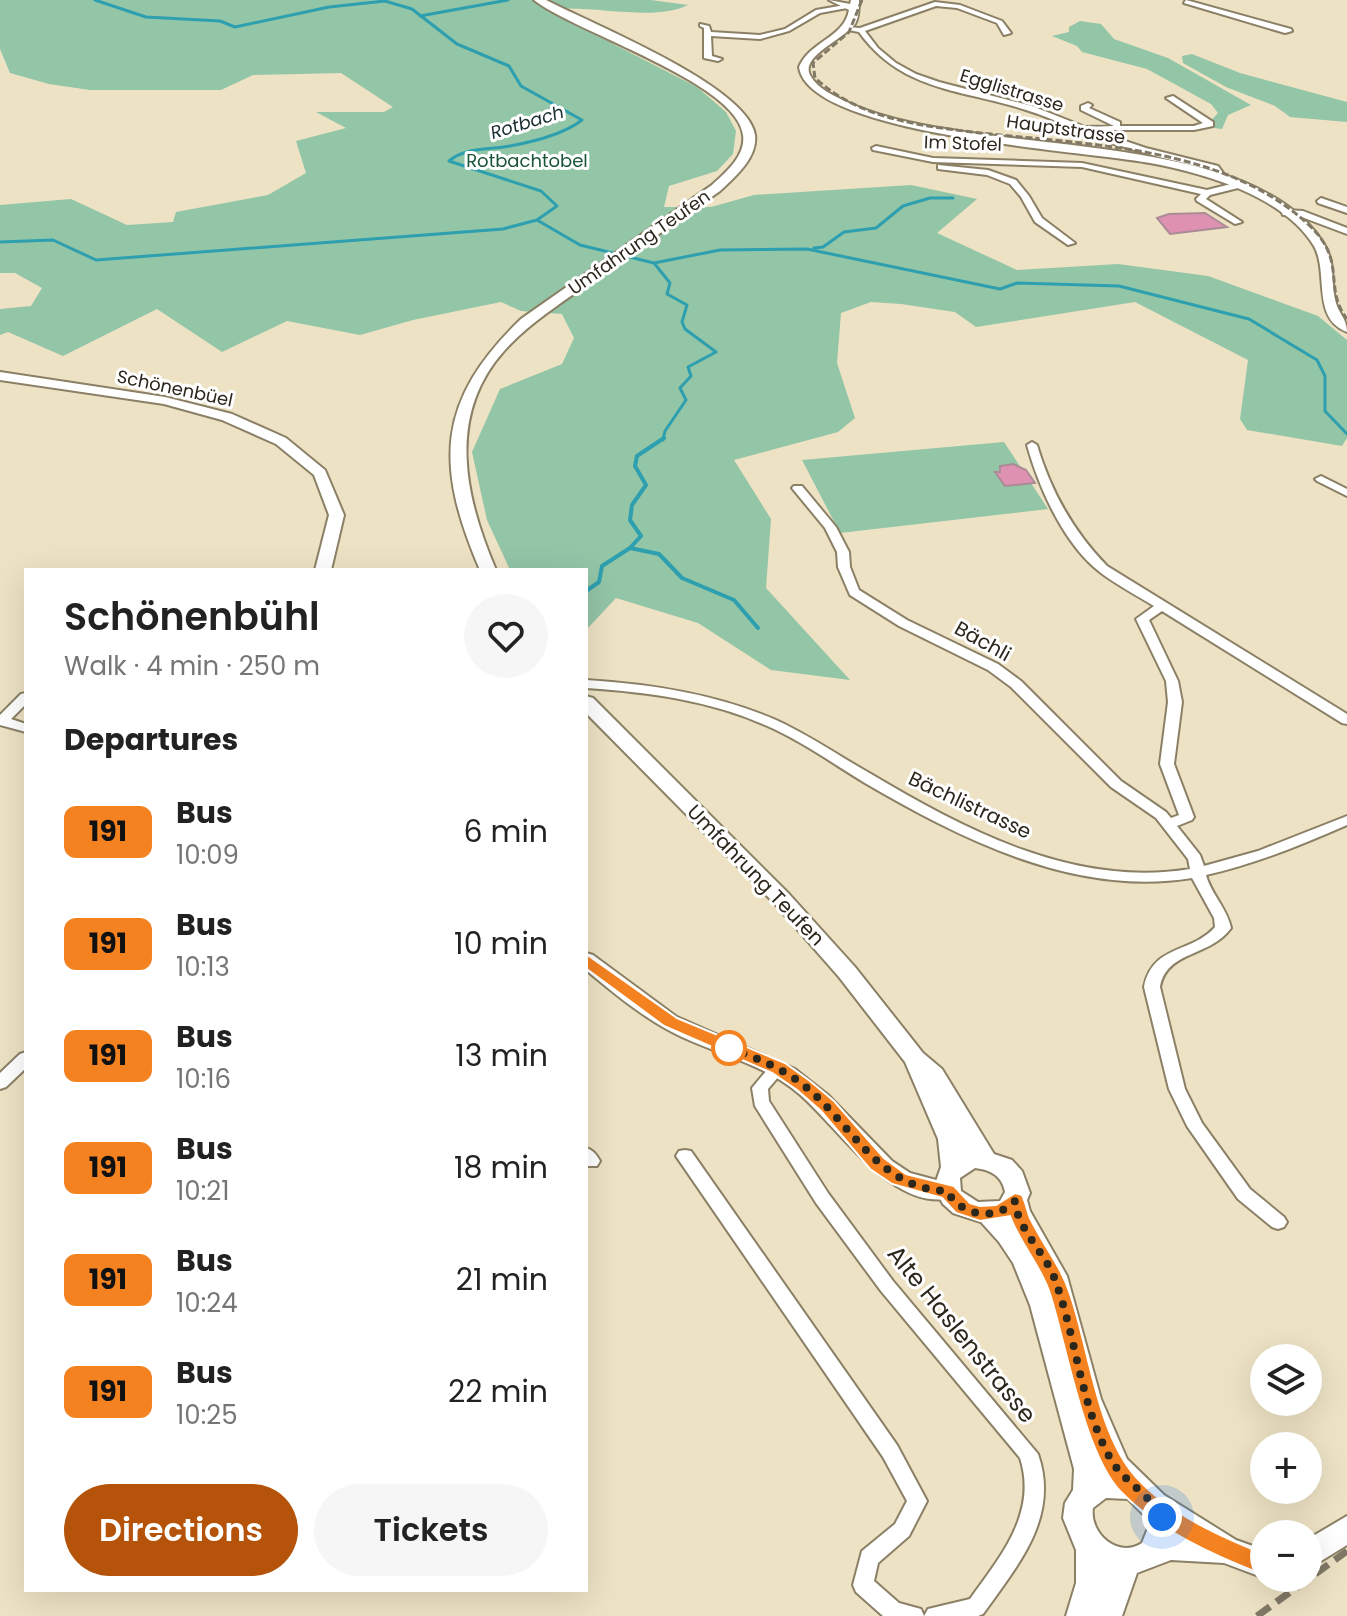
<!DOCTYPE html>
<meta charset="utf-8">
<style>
:root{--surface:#fff;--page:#f6f6f6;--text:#222;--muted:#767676;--accent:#b45309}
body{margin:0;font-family:Poppins,sans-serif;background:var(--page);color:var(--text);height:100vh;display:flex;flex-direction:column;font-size:30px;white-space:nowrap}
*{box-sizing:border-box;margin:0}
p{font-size:26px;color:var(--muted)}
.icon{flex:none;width:44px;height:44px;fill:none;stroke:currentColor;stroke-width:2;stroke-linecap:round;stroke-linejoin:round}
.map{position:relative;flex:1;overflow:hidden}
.drawer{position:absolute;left:24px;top:568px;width:564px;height:1024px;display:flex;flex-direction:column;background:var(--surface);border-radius:0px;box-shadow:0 8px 32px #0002}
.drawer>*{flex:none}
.badge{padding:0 16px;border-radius:12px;font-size:28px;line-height:52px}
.fabs{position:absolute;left:1250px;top:1344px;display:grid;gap:16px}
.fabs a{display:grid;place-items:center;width:72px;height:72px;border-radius:50%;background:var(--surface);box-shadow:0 8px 32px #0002;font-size:40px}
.you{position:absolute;width:40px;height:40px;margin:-20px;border:6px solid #fff;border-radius:50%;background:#1a73e8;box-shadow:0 0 0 12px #1a73e833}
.map>.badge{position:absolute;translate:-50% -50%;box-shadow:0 0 0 4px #fff}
h2{padding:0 40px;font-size:30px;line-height:72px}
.round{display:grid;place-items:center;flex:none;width:84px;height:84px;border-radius:42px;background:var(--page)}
.headline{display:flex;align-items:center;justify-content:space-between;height:136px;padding:0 40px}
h1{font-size:38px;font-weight:600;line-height:60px}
.button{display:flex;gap:16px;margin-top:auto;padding:16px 40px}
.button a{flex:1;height:92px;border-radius:48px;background:var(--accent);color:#fff;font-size:32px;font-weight:600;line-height:92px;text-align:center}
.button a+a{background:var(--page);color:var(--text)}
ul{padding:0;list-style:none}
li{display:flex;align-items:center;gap:24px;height:112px;padding:0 40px}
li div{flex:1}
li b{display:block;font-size:30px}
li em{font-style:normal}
li .badge{min-width:88px;font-weight:700;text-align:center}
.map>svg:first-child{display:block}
.green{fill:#93c5a7}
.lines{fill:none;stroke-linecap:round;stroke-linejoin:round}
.stream-far1{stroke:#2e9faf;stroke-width:3}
.stream{stroke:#2e9faf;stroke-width:4}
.building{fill:#de91b0;stroke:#aa8b96;stroke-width:2}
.minor-casing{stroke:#8b8065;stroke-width:4}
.tertiary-casing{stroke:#8b8065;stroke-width:4}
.secondary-casing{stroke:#8b8065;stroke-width:4}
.minor{fill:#fff;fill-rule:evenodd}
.tertiary{fill:#fff;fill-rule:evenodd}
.secondary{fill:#fff;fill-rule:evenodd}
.rail-far1{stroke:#817966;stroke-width:3;stroke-dasharray:7 3;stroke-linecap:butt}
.rail{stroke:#817966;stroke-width:7;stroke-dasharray:16 8;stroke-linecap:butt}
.line{fill:#f58220;stroke:#fff;stroke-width:2}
.walk{stroke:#2c271c;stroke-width:8;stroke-dasharray:0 14.4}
.stop-dot{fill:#fff;stroke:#f58220;stroke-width:4}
.labels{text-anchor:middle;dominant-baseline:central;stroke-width:6;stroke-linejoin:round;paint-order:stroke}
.far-street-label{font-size:18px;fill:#2c271c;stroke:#fff}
.far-water-label{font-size:18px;font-style:italic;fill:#1a2d30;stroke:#fff}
.far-park-label{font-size:18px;fill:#195437;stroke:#fff}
.street-label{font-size:20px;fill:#2c271c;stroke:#fff}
.near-street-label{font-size:24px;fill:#2c271c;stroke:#fff}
</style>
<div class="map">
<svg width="1347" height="1616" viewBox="0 0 1347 1616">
<rect width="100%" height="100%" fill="#ede2c4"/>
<path class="green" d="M0,0H651L688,5C652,23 589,3 547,10L697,87L726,112L736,131L733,154L717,171L669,186L664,207H711L754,195L911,185L977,199L937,233L1017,270L1118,264L1208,276L1318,316L1347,340V438L1342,446L1247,430L1240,419L1248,360L1135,302L976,327L955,312L901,304L871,302L841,313L837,363L855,418L838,432L734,460L771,519L766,588L850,680L771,670L698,623L616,598L586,630V570H510L487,520L472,452L500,389L562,364L574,338L562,314L521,311L501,302L413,320L360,335L287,321L222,352L157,309L63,356L8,332L0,335V309L31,306L42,288L15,273H0V205L71,199L127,225L173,222L176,212L268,195L306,173L296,141L346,128L316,112H384L393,107L341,73L253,75L221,90H90L49,84L10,73L0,49Z
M1080,21L1101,24L1114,39L1168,58L1251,105L1228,115L1222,129L1205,127L1218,113L1211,104L1147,69L1082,52L1077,46L1052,36L1069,32V27Z
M1192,54L1240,73L1347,102V122L1290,117L1275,106L1226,87L1183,63L1182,56Z
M1004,442L1048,509L840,533L802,460Z"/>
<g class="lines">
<path class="stream-far1" d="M420,16L508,0
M537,220L580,245L654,263L720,250L807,249L1000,289L1017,283L1119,286L1249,319L1317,360L1325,376V411L1347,434
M0,242L53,240L96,260L503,229L537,220L557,206L541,191L449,161C465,147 489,150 510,146C532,142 564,134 582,120L521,86L509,66L457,44L412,9L385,1L329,7L235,27L220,21L146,17L95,0
M814,248L823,247L844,232L876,228L903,206L930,198H953
M654,263L670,283L667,294L687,305L682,322L685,329L716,352L688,367L691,376L680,388L686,400L665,431L663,440"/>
<path class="stream" d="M664,438L637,456L635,466L646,485L632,505L630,520L641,536L630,548L659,554L682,578L734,600L758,628
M586,591L599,582L602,566L630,548"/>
</g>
<path class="building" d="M1205,213L1227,227L1170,234L1157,218L1169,214Z
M1013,464L1026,470L1035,483L1005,486L995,472H1000V466Z"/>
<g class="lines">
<g class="minor-casing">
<path id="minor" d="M1186,0L1291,29L1292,31L1285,33L1184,3Z
M935,2L960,5L1002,21L1011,33L1004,35L997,23L957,8L936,6L865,31L878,48L896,63L916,74L939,82L1032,106L1085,127L1114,126L1081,110V106L1088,103L1092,105L1089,108L1120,122V126H1194L1203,123L1166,98L1173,96L1213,122V126L1194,130H1092L1146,148L1218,166L1223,173L1216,175L1212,170C1176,161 1140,153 1106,141C1079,132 1053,118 1026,110C962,89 902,92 859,32L843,29L847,27L860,28Z
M845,5L847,8L820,13L789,31L760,39L711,36L712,56L722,59L718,61L704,58V28L700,26V24L709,26L711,32L760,35L785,29L816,10Z
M876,146L933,158L1082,163L1207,190L1239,182L1243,185L1242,187L1210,195L1206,199L1242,222L1235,224L1197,201L1196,199L1201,194L1082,167L933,162L873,150L872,148Z
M938,165L988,170L1016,180L1029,196L1042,218L1075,243L1068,245L1035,222L1021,197L1010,184L987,175L938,169Z
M1321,198L1347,207V213L1318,203L1317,201Z
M1286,210L1303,211L1347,228V234L1299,216L1283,215L1282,213Z
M1032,442L1037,445C1051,492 1073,531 1107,566L1347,714V724L1342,723L1162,611L1149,620L1178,681L1182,702L1174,764L1194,817L1192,820L1177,826L1200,855L1204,866L1258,851L1347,816V825C1301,845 1255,864 1206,875C1211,894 1227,908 1231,928C1209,958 1167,950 1160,987L1185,1089L1202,1123L1250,1189L1284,1217L1287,1222L1284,1227L1278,1229L1272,1227L1238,1199L1187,1126L1169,1089L1144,987C1153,944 1191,954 1215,927L1214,918L1192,878C1075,897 963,840 865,783C832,763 800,740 765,725C708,700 647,692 586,688V680C651,684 716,694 776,720C809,735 839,756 871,774C967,831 1075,888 1190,869L1188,859L1156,818L1111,787L1011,687L988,670L899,626L850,595L838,567L837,552L825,528L792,488L794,486H802L836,527L849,552L850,567L859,590L907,620L998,664L1021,681L1121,781L1166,812L1171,818L1179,815L1160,764L1168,702L1166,681L1136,619L1154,606C1136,595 1117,585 1101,573C1064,545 1039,488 1027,445Z
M1321,476L1347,489V496L1317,481L1315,479Z
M26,693V704L11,719L26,724V732L0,725V715L21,694Z
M26,1052V1068L6,1087L0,1089V1073L20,1054Z
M778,1062L784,1064L786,1068L768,1089L769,1101L828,1193L893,1281L1038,1454C1060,1517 1018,1565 983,1614L978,1616H883L856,1592L853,1585L862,1551L895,1524L907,1501L883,1457L676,1156L679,1151L685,1150L691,1151L897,1445L927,1501L909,1536L878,1563L874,1581L899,1603L921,1609L924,1616L928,1609L970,1599C1000,1557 1038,1513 1020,1458L881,1291L816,1203L755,1106L752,1088L772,1064Z
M586,1148C593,1150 596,1154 600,1161L597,1166H586Z"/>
</g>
<g class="tertiary-casing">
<path id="tertiary" d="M829,0L850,4L851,0H859C859,8 859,17 855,24C846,38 800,56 810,75C818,90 835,96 849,103C972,160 1252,122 1325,246C1335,264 1331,281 1335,299C1337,312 1347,318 1347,332C1311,318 1329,273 1314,246C1284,196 1204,173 1150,163C1091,151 808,136 799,67C810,41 844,38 849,10Z
M0,372L165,397L232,414L286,438L325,470L344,515L331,570H315L329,515L314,475L276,444L222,420L164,404L0,380Z
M586,953L593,955L677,1017L795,1069L828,1095L892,1161L910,1173L955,1185L958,1191L955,1197C894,1216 837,1125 798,1093C765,1065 721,1055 682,1037C646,1020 616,995 586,970Z"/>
</g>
<g class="secondary-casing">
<path id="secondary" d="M534,0H546C590,23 748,86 755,135C758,157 735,177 720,191C675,223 630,254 585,286C557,306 527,325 504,351C446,416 465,498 496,570H480C435,465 436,401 521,319L712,185C725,173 746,156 743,135C737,82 574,32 534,0Z
M586,696L593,698L789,894L855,967L923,1053L942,1069L994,1154L1012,1160L1022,1171L1030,1193L1027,1200L1030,1211L1067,1276L1101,1399L1127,1459L1164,1495L1236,1540L1264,1550V1578L1224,1563L1171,1560L1137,1573L1122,1616H1066L1076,1583V1550L1063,1518L1065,1503L1073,1490L1074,1469L1030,1305L1013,1263L999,1242L981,1222L953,1213L943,1204L934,1187L941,1167L938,1139L905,1062L839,977L775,904L586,713ZM975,1168C991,1170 1002,1176 1005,1192L1000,1201L978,1202L961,1191L960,1178ZM1106,1498L1128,1499L1147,1518L1148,1528L1142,1543C1118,1559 1089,1533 1093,1508Z
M1347,1516V1545L1308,1569V1539Z"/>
</g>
<use href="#minor" class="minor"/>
<use href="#tertiary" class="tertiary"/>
<use href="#secondary" class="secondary"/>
<path class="rail-far1" d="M862,0L849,32L813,63L815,78C859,118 915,125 972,132C1083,145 1225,144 1311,227C1347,262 1323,288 1347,319"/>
<path class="rail" d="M1257,1616L1347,1551"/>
</g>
<path class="line" d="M586,954L677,1018L785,1063L810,1081L834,1101L884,1158L906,1174L954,1186L970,1203L980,1206L996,1205L1015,1193L1022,1195C1026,1203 1027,1211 1030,1218C1043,1245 1061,1266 1070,1294C1089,1348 1097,1434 1136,1477C1170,1515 1226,1539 1272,1557L1276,1564L1272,1572L1264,1575C1214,1556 1159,1531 1121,1492C1085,1455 1067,1349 1051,1297C1042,1267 1020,1244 1010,1216L980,1221L956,1213L942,1198L892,1184L870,1169L821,1111L797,1090L772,1073L664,1026L580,964V956Z"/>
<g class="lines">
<path class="walk" d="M729,1048L723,1045C753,1057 782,1067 806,1087C853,1126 879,1189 947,1191C961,1216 996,1222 1015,1201C1017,1228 1044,1252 1054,1277C1076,1335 1080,1404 1110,1458C1124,1483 1148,1492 1162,1517"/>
</g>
<circle class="stop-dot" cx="729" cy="1048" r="16"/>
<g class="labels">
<g class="far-street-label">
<text transform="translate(1012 90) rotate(17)">Egglistrasse</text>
<text transform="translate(1066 129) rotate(8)">Hauptstrasse</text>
<text transform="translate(963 143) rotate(2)">Im Stofel</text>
<text transform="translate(639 242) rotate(-35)">Umfahrung Teufen</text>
<text transform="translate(175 388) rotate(12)">Schönenbüel</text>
</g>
<g class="far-water-label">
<text transform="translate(527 122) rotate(-17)">Rotbach</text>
</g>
<g class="far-park-label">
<text x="527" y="160">Rotbachtobel</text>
</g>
<g class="street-label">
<text transform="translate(983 641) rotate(29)">Bächli</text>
<text transform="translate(970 805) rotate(25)">Bächlistrasse</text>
<text transform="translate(756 875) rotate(46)">Umfahrung Teufen</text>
</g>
<g class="near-street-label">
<text transform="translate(962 1334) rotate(51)">Alte Haslenstrasse</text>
</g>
</g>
</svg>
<div class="fabs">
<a><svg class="icon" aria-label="layers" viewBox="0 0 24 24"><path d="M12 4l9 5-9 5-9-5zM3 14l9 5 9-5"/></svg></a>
<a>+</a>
<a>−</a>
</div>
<div class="you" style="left:1162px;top:1517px"></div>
<section class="drawer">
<div class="headline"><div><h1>Schönenbühl</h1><p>Walk · 4 min · 250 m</p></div><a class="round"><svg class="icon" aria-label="heart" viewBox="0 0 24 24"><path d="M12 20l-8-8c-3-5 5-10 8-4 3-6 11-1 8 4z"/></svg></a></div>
<h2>Departures</h2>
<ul>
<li><span class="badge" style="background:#f58220;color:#111">191</span><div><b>Bus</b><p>10:09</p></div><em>6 min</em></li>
<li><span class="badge" style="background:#f58220;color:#111">191</span><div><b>Bus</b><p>10:13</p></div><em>10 min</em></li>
<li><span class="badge" style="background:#f58220;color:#111">191</span><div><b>Bus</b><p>10:16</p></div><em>13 min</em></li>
<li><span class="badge" style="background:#f58220;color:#111">191</span><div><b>Bus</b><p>10:21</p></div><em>18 min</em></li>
<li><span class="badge" style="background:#f58220;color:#111">191</span><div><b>Bus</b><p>10:24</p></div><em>21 min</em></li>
<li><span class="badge" style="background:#f58220;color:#111">191</span><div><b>Bus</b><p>10:25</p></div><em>22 min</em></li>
</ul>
<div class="button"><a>Directions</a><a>Tickets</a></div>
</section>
</div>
